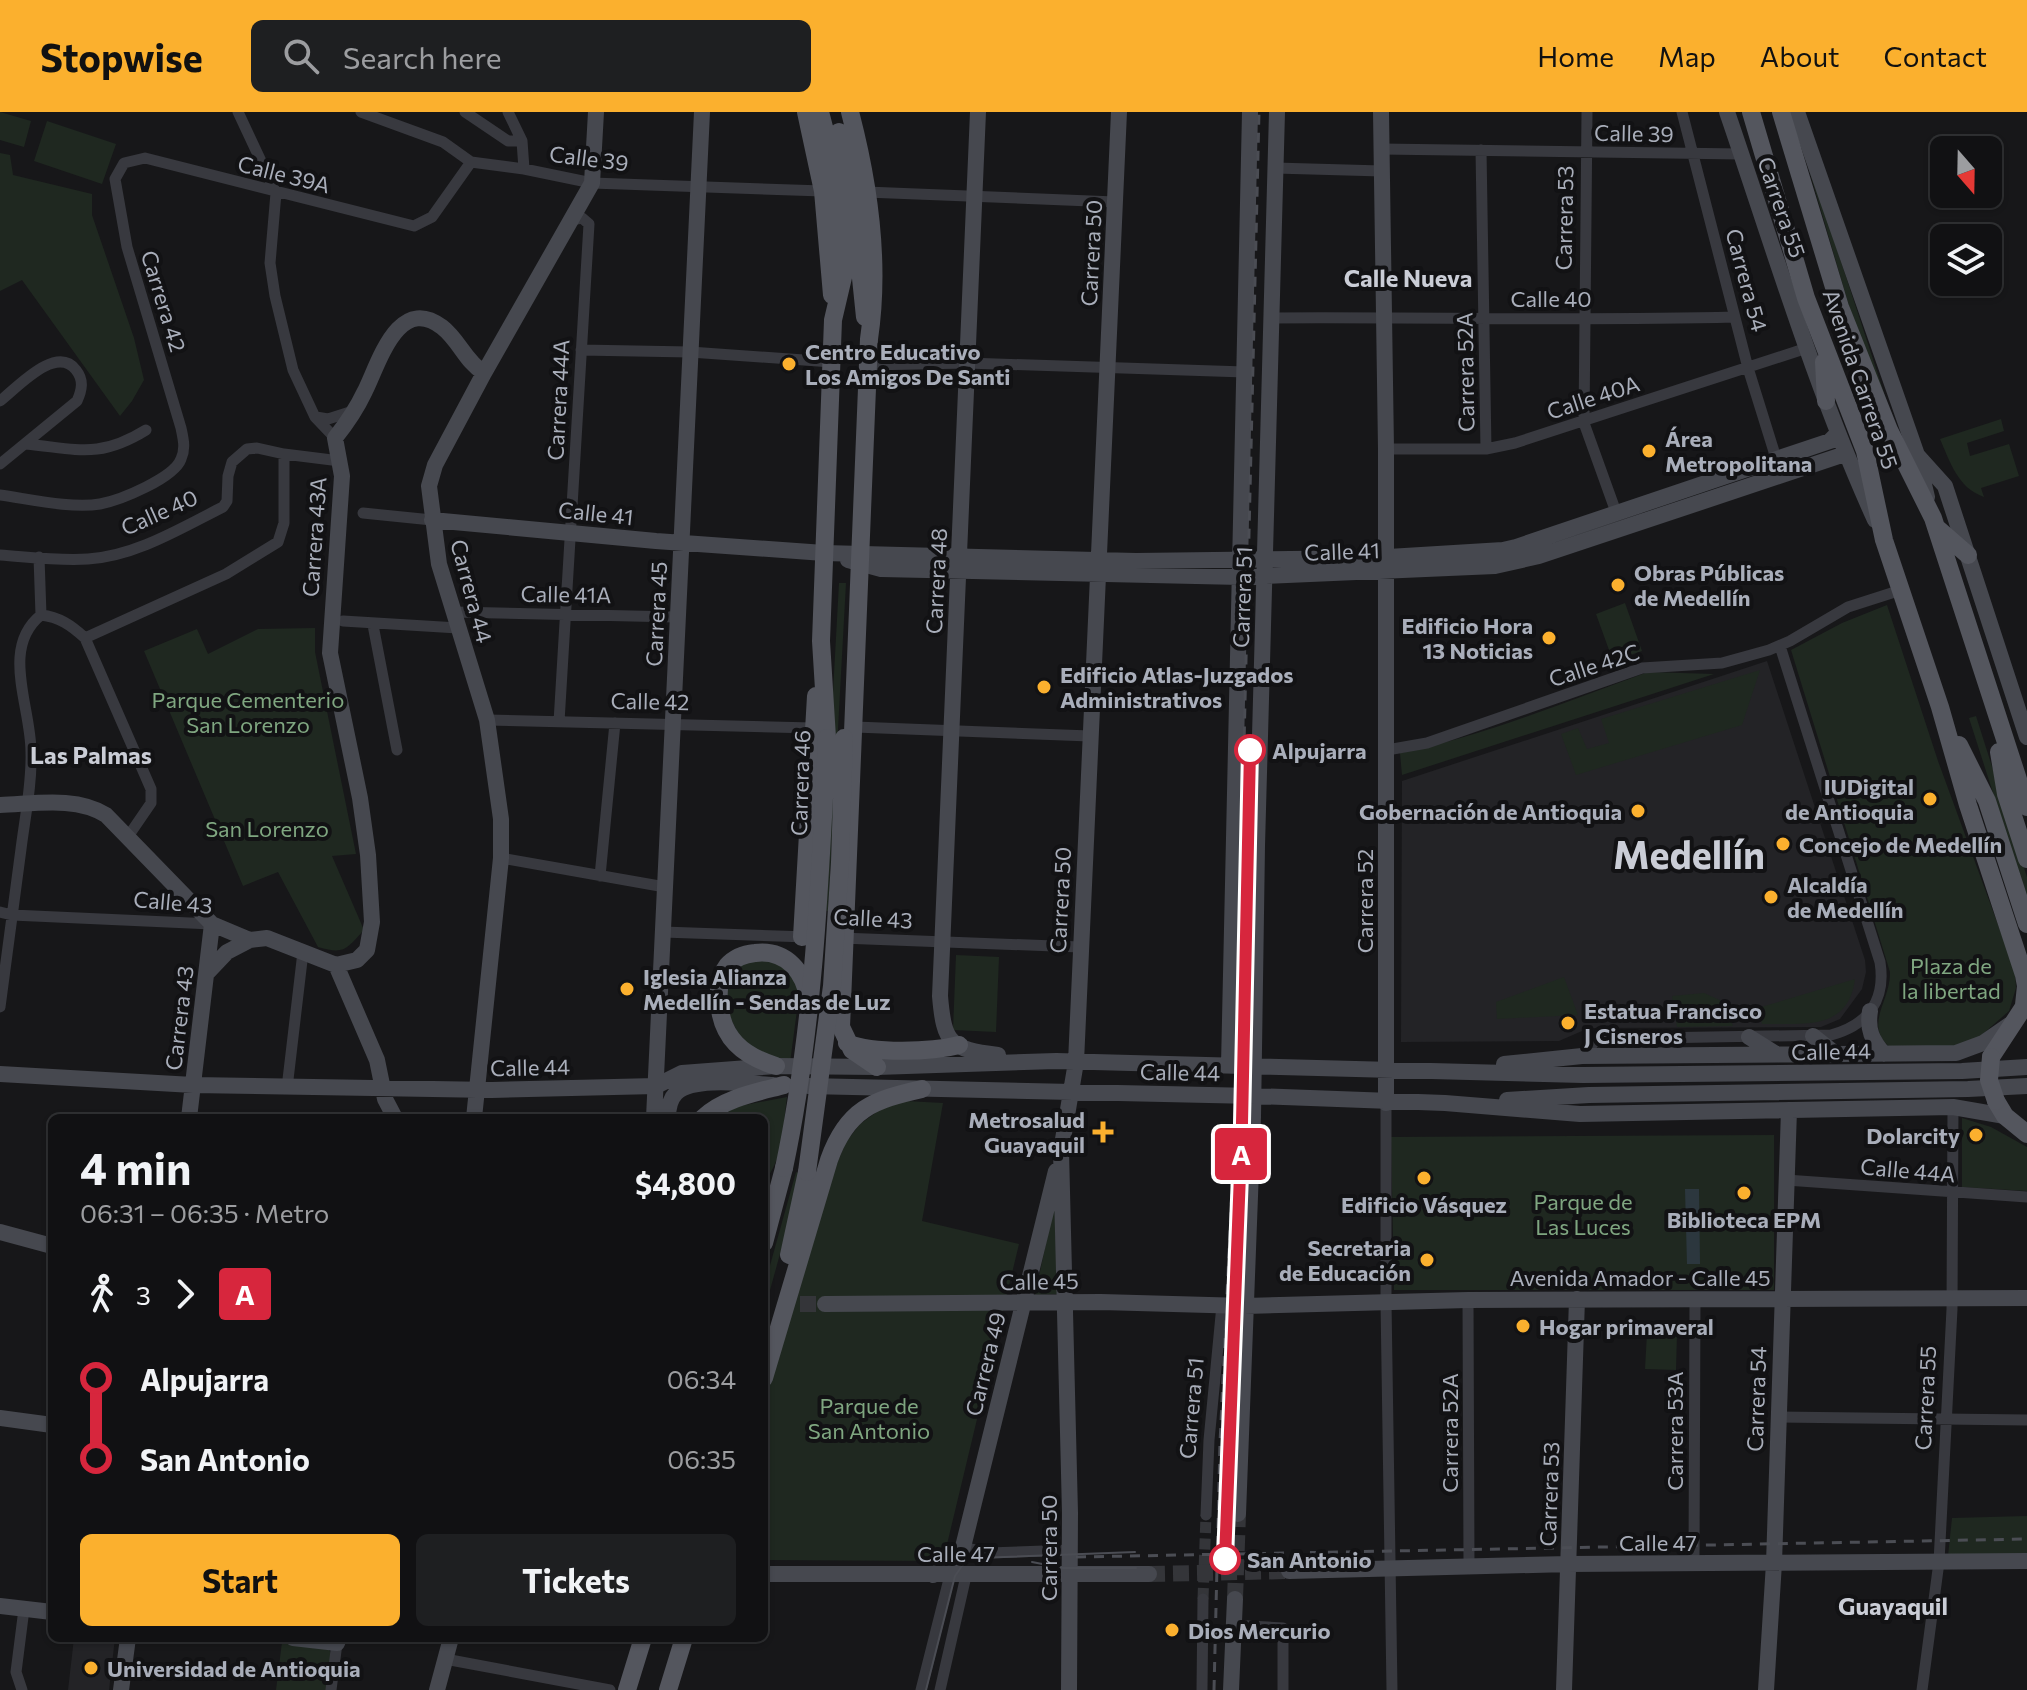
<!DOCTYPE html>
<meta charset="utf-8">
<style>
:root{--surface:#111113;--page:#1e1f21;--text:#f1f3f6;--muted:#9c9da0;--line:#303133;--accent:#fbb02e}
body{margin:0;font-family:Commissioner,sans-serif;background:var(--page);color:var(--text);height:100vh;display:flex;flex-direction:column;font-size:30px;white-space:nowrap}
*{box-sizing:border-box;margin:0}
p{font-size:26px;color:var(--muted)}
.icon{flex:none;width:44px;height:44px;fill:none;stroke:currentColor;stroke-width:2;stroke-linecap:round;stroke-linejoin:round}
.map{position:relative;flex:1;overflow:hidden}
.side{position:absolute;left:48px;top:1002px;width:720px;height:528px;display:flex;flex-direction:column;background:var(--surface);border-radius:12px;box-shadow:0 2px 6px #0004,0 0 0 2px var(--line)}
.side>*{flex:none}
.badge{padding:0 16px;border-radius:6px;font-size:28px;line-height:52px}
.needle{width:52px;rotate:160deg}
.buttons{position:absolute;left:1930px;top:24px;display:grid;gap:16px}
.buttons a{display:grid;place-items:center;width:72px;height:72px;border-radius:12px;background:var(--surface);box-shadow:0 2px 6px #0004,0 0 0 2px var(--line);font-size:40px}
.map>.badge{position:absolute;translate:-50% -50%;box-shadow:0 0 0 4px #fff}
.legs{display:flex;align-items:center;gap:12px;height:88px;padding:0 32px;font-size:26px}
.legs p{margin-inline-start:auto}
.headline{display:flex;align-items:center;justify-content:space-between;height:136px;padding:0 32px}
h1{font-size:44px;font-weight:700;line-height:60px}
.button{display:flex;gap:16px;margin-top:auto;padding:16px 32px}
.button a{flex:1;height:92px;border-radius:12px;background:var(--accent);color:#111;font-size:32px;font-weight:700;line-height:92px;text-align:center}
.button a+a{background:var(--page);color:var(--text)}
ul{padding:0 32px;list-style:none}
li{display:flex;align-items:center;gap:28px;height:80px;font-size:30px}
li i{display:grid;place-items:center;width:12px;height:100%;margin:0 10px;background:currentColor}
li i::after{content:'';width:20px;height:20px;margin:-10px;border:6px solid;border-radius:50%;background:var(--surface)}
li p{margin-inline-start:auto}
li:first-child i{background:linear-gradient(#0000 50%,currentColor 0)}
li:last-child i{background:linear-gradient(currentColor 50%,#0000 0)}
header{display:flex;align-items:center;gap:48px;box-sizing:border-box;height:112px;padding:0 40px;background:var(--accent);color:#111}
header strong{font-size:38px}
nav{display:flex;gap:44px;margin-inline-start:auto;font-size:28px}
.search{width:560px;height:72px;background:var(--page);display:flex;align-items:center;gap:20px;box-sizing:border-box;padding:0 28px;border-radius:12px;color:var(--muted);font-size:30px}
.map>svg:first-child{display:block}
.built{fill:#232326}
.green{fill:#1f2820}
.water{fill:#2c373e}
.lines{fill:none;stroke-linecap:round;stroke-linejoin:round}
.street-tunnel{stroke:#343539;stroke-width:11;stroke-dasharray:11 5.5;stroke-linecap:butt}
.secondary-tunnel{stroke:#343539;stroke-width:16;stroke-dasharray:16 8;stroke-linecap:butt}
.street{stroke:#38393f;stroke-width:11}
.secondary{stroke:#46484f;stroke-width:16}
.primary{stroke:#54565e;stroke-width:18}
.tram{stroke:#4b4d54;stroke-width:2}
.rail{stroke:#4b4d54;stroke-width:3;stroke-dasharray:10 8;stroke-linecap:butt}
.primary-bridge{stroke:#54565e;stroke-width:18}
.line-1-casing{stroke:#fff;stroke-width:18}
.line-1{stroke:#d7263d;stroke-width:12}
.poi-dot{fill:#fbb02e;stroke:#121214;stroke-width:3}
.stop-1-dot{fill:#fff;stroke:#d7263d;stroke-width:4}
.labels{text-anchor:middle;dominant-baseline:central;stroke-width:8;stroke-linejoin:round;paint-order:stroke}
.street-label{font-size:22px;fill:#a9aeba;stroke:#121214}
.poi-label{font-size:22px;font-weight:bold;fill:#a9aeba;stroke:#121214;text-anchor:start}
.park-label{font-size:22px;fill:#7fa680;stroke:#121214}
.stop-label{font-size:22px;font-weight:bold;fill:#a9aeba;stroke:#121214;text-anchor:start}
.neighbourhood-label{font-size:24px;font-weight:bold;fill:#cacdd6;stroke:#121214}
.town-label{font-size:38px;font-weight:bold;fill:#cacdd6;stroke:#121214}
</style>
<header>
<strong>Stopwise</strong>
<div class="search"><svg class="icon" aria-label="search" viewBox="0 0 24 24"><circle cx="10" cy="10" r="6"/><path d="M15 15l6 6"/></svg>Search here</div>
<nav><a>Home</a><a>Map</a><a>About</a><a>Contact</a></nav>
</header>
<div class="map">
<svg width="2027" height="1578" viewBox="0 0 2027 1578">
<rect width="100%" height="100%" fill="#171719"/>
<path class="built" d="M1767,549L1865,848L1866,860L1862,877L1840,907L1821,915L1589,916L1559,929L1401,930L1402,669Z
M74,1526H115L109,1578H68Z"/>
<path class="green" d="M0,0L31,9L24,35L0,28Z
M1792,0L1888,293L1859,228Z
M47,9L116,32L102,72L34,49Z
M0,41L10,43L13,63L92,82V103L134,226L144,268L132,289L120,304L22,168L0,179Z
M2001,307L2004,319L1967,331L1970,344L2009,332L2019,364L1981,376L1984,385C1958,376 1950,350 1940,327Z
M839,471H846L828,799L821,798Z
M1625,491L1642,539L1613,549L1596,502Z
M1887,493L1938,649L2015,859L2016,876L2009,899L1976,928L1961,934L1890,935C1863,913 1891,889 1890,860L1791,538L1842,511Z
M315,516V540L356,742L332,744L364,818C346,837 345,843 318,835L278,760L243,774L144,539L197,517L208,542L258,517Z
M1760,558L1742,613L1576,663L1561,622L1578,616L1587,637L1609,631L1601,607Z
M1648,560L1714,562L1402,663L1400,641C1483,624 1568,589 1648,560Z
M1976,604L2027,765V787L1969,606Z
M956,843L999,845L996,920L953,918Z
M768,845L795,862L799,883L790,951L767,947L740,925L723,891L729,854Z
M1564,865L1578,903L1497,907L1496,890Z
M1855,867C1848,920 1803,911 1762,912L1758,896Z
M1704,881L1724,890L1733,914L1677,915L1672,884Z
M787,985C783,1012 784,1048 764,1069V1006H712L729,996Z
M906,989L943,991L922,1109L1019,1132L943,1449L764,1448V1292L828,1073L846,1030L860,1012L881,997Z
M1962,1006L1991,1015L2027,1035V1079L1962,1075Z
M1774,1023V1178H1394L1391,1025Z
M796,1060L802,1062L764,1200V1175Z
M1055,1089L1058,1182L1035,1183Z
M1647,1221L1677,1222L1676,1258L1645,1257Z
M2027,1404V1444H1948L1952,1406Z
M282,1530L327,1535L331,1541L326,1578H276Z"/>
<path class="water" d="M1685,1077H1699L1700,1152H1687Z"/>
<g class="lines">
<path class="street-tunnel" d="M1203,1487L1206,1403"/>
<path class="secondary-tunnel" d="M800,1192H825
M1149,1462L1289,1459
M1235,1487L1238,1402"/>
<path class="street" d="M238,0L276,81L270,151L275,184L293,258L315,305L335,326
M361,0L443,30L471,50L524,57L592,71L823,79
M465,0L508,29H522
M508,0L522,29L524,57
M1587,0L1584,311L1616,400
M1682,0L1748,256L1776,346
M1381,37L1741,42
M1481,38L1486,337
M1275,56L1382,59
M866,80L1115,90
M1272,206C1426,205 1580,209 1734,205
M581,238L690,240L832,250
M868,253L967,251L1245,260
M0,289C17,276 56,232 76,258C84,268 82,278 77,289L0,352
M316,305L328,307L353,299
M26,332C78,337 99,347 146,318
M1386,337H1486L1515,331L1807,236
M0,383C29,387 72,397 100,392C121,388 174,366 181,347C186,336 183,326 181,316L127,135L115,67L124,51L145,46L414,114L432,105L471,50
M363,401L432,408
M0,443C29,445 59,449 88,447C136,444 181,416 223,395L227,389L228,364L232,350L247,337L257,336L284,342L340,349
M39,445L41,503
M453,500L677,505
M41,503C59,505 71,513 85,526L151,677V691L127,726
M343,509L458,516
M373,513L397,638
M85,526L226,462L278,430L284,411V342
M487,608L813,616
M559,610L589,112L582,106L571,108
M855,615L1090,624
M1387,638L1427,631L1642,556L1722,551L1769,538L1790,529L1848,495L1901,478
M501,746L665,775
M600,764L615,611
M0,800L12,803L212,812
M663,820L808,825
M841,826L1080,835
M0,895C7,842 14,790 21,737C25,705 32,672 31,640C31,594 0,536 41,503
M1582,944L1597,927L1831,923C1868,913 1886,888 1880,850L1780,534
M287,976L303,840
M1386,991V1190L1392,1578
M1786,1068L2027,1085
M1468,1188L1469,1455
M1778,1305L2027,1308
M1206,1403L1209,1328L1222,1193
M963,1435L989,1441L1071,1438
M1694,1451L1695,1187
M1233,1513L1283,1516V1578
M445,1547L610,1578
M22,1578L16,1560L24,1497
M331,1578L337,1531
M921,1578L950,1463
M940,1578L966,1464
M1202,1578L1203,1487
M1922,1578L1939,1450L1952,1197L1953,995"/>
<path class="secondary" d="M978,0L940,884C944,932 950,937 998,943
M1381,0L1386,337V991
M1727,0C1774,137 1815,276 1875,408
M1797,0L1917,343L1927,385
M1918,344L1945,374L2027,625
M432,408L656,429L824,441L1136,449L1372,446L1503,438L1516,435L1830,329L1838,321
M848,448L881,457L1241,465L1495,454L1539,444L1839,344H1846
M0,693C34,692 76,684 106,703L212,812L250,828L267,826L336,853L357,848L367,838L372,810L368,743L360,686L330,541L342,364L335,326C347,311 357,296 365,279C379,251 398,182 442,215C459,228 465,249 484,261
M336,853L377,948L385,987L395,1006
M208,860L227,840L250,828
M1870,899C1867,918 1872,928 1884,942
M1813,924L1837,943
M1749,925L1776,942
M1504,952L1582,944L1956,941L1983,931L2009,913
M1229,953L1250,0
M0,962L193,973L492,978L656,974L682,961L776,954L877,955L1056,949L1583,963L1962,959L2027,955
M808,974L1254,984L1445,991L1580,1002L1953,995L2005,1004
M1507,988L1589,983L1968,977L2027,974
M189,1006L212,812
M474,1006L501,746V707L487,608L439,452L429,374L435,353L484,261L592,71L596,0
M654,1006L702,0
M668,1006C668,997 669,988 676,981C693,964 750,972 773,973
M0,1120L52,1134
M825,1192L1101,1190L1245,1194L1468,1188L2027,1186
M0,1306L52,1313
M1238,1402L1253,1005L1257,734L1277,0
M1289,1459L1569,1452L2027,1449
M764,1462H1149
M933,1463L954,1451L963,1435L1056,1059
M0,1494L52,1500
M293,1526L337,1531L339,1526
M121,1578L128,1526
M437,1578L451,1526
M1069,1578L1070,1401L1061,1039L1076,950L1119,0
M1231,1578L1235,1487
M1564,1578L1577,1187
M1766,1578L1774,1451L1789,998"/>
<path class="primary" d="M806,0L823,79L832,183
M820,0L831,42L842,109L844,161L833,208L821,529L827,626
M850,0C869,72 880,153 869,227L841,915L852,938L877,955
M1751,0L1806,186L1865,339L1884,428L1940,595L1968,693L2024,863L2026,874L2024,893
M1781,0L1840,195L1889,318L1933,406L2027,695
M839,20L853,88L865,205
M1824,250L1826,289
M1937,416L1968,443
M1959,633L1987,689L2027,812
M1999,640L2006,682L2027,747
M802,825L816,584
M847,931C872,942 932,940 959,933
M1991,945L2027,890
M776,954C743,944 721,926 719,889C718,877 719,864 727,854C734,846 745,842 755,841C786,837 805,860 809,889
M1996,989L2005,1004L2027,1022
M703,1006C724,986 758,980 784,973
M764,1131L784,1056
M789,1143L807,1060
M764,1266L829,1048C847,997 873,988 922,977
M627,1578L643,1526
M668,1578L684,1526"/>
<path class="tram" d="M1032,1450L1063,1456H1136
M926,1578L955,1464L964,1451L976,1446L1135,1440"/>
<path class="rail" d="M1076,1445L2027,1427
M1214,1578L1220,1331L1235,1012L1259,0"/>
<path class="primary-bridge" d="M1991,945L1989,968L1996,989
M784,1056C814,915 820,770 827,626
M807,1060L832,874L840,750L844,626"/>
</g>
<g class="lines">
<g class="line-1-casing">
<path id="line-1" d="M1225,1447L1242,1011L1250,638"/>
</g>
<use href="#line-1" class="line-1"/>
</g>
<g class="poi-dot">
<circle cx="789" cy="252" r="8"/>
<circle cx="1649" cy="339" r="8"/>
<circle cx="1618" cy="473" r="8"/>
<circle cx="1549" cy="526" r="8"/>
<circle cx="1044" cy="575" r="8"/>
<circle cx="1930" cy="687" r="8"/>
<circle cx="1638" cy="699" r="8"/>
<circle cx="1783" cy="732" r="8"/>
<circle cx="1771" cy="785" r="8"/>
<circle cx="627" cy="877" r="8"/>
<circle cx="1568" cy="911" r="8"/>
<path d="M1099 1008h8v8h8v8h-8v8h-8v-8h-8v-8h8z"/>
<circle cx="1976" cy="1023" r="8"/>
<circle cx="1424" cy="1066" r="8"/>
<circle cx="1744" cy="1081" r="8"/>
<circle cx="1427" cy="1148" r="8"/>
<circle cx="1523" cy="1214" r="8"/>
<circle cx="1172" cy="1518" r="8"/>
<circle cx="91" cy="1556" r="8"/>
</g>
<g class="stop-1-dot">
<circle cx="1250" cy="638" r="14"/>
<circle cx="1225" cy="1447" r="14"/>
</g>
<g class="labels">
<g class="street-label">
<text transform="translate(1634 21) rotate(1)">Calle 39</text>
<text transform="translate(589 46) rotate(7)">Calle 39</text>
<text transform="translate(284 62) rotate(14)">Calle 39A</text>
<text transform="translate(1782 95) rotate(71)">Carrera 55</text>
<text transform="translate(1564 106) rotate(-89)">Carrera 53</text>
<text transform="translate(1091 141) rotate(-87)">Carrera 50</text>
<text transform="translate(1747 168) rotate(75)">Carrera 54</text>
<text x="1551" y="186">Calle 40</text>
<text transform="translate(164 189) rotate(73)">Carrera 42</text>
<text transform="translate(1465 260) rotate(-91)">Carrera 52A</text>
<text transform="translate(1861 267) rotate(71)">Avenida Carrera 55</text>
<text transform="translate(1593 285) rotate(-18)">Calle 40A</text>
<text transform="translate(558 288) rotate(-87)">Carrera 44A</text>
<text transform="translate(159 400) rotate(-24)">Calle 40</text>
<text transform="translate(596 401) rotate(6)">Calle 41</text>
<text transform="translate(314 425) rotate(-86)">Carrera 43A</text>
<text transform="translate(1342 439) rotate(-2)">Calle 41</text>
<text transform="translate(936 469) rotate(-87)">Carrera 48</text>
<text transform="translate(472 479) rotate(75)">Carrera 44</text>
<text transform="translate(566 482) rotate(1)">Calle 41A</text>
<text transform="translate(1242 485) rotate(-88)">Carrera 51</text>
<text transform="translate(656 502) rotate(-87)">Carrera 45</text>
<text transform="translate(1594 553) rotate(-18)">Calle 42C</text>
<text transform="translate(650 589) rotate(1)">Calle 42</text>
<text transform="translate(800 671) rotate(-88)">Carrera 46</text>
<text transform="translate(1060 788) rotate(-87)">Carrera 50</text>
<text transform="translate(1364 789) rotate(-90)">Carrera 52</text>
<text transform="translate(173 790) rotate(5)">Calle 43</text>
<text transform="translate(873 806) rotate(3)">Calle 43</text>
<text transform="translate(179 906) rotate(-83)">Carrera 43</text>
<text transform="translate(1831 939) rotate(-1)">Calle 44</text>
<text transform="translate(530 955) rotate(-1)">Calle 44</text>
<text transform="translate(1180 960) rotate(1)">Calle 44</text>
<text transform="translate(1908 1058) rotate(5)">Calle 44A</text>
<text x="1640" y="1165">Avenida Amador - Calle 45</text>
<text transform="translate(1039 1169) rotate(-1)">Calle 45</text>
<text transform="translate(985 1252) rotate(-76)">Carrera 49</text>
<text transform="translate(1925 1286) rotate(-87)">Carrera 55</text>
<text transform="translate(1756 1287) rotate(-88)">Carrera 54</text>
<text transform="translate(1191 1296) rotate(-85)">Carrera 51</text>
<text transform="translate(1674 1319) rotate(-90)">Carrera 53A</text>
<text transform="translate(1449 1321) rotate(-90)">Carrera 52A</text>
<text transform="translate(1549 1382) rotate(-88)">Carrera 53</text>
<text x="1658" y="1430">Calle 47</text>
<text transform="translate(1048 1436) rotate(-90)">Carrera 50</text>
<text x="956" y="1441">Calle 47</text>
</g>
<g class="poi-label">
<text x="805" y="239">Centro Educativo<tspan x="805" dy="25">Los Amigos De Santi</tspan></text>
<text x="1665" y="326">Área<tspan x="1665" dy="25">Metropolitana</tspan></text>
<text x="1634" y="460">Obras Públicas<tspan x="1634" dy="25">de Medellín</tspan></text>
<text x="1533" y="513" text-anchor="end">Edificio Hora<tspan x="1533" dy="25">13 Noticias</tspan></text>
<text x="1060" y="562">Edificio Atlas-Juzgados<tspan x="1060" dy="25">Administrativos</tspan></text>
<text x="1914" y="674" text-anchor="end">IUDigital<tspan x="1914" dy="25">de Antioquia</tspan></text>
<text x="1622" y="699" text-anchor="end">Gobernación de Antioquia</text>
<text x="1799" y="732">Concejo de Medellín</text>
<text x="1787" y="772">Alcaldía<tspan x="1787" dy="25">de Medellín</tspan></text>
<text x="643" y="864">Iglesia Alianza<tspan x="643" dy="25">Medellín - Sendas de Luz</tspan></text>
<text x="1584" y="898">Estatua Francisco<tspan x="1584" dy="25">J Cisneros</tspan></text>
<text x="1085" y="1007" text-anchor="end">Metrosalud<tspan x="1085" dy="25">Guayaquil</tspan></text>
<text x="1960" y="1023" text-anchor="end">Dolarcity</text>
<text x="1424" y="1092" text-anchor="middle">Edificio Vásquez</text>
<text x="1744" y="1107" text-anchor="middle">Biblioteca EPM</text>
<text x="1411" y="1135" text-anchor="end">Secretaria<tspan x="1411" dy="25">de Educación</tspan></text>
<text x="1539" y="1214">Hogar primaveral</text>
<text x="1188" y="1518">Dios Mercurio</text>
<text x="107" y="1556">Universidad de Antioquia</text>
</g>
<g class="park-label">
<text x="248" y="587">Parque Cementerio<tspan x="248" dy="25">San Lorenzo</tspan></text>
<text x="267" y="716">San Lorenzo</text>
<text x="1951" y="853">Plaza de<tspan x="1951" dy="25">la libertad</tspan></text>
<text x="1583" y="1089">Parque de<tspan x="1583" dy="25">Las Luces</tspan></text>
<text x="869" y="1293">Parque de<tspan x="869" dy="25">San Antonio</tspan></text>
</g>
<g class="stop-label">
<text x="1272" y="638">Alpujarra</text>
<text x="1247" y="1447">San Antonio</text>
</g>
<g class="neighbourhood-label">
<text x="1408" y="165">Calle Nueva</text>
<text x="91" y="642">Las Palmas</text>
<text x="1893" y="1493">Guayaquil</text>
</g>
<g class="town-label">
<text x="1689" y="741">Medellín</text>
</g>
</g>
</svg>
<div class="buttons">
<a><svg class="needle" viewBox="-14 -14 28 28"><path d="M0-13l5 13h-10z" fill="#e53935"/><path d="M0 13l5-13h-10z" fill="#9c9da0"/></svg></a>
<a><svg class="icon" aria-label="layers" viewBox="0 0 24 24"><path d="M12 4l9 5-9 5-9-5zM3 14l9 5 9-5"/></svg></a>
</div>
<b class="badge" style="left:1241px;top:1042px;background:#d7263d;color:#fff">A</b>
<section class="side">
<div class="headline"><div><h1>4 min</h1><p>06:31 – 06:35 · Metro</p></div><b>$4,800</b></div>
<div class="legs"><svg class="icon" aria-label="walk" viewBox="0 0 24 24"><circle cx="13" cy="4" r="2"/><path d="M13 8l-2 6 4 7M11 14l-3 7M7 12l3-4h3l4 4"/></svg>3<svg class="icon" aria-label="forward" viewBox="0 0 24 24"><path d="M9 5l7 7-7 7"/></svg><b class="badge" style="background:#d7263d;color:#fff">A</b></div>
<ul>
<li><i style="color:#d7263d"></i><b>Alpujarra</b><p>06:34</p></li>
<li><i style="color:#d7263d"></i><b>San Antonio</b><p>06:35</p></li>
</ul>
<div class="button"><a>Start</a><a>Tickets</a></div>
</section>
</div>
